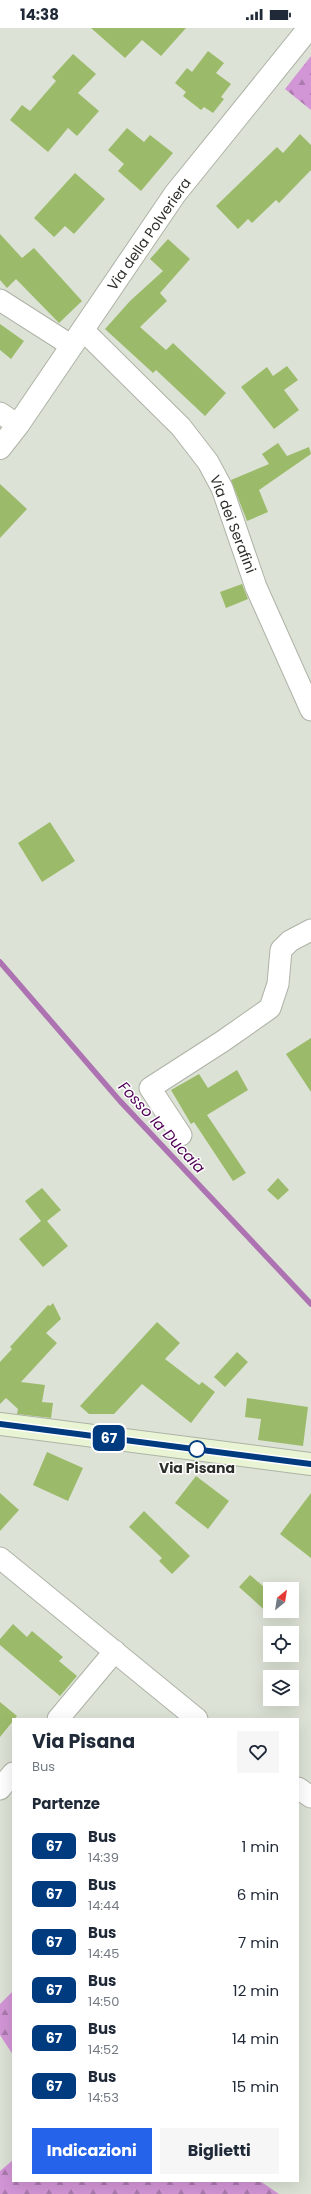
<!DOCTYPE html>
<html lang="it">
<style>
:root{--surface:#fff;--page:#f6f6f7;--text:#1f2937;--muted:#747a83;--accent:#2563eb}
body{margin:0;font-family:Poppins,sans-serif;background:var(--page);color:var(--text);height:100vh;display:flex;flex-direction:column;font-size:15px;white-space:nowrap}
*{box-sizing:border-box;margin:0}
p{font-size:13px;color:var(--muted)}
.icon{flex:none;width:22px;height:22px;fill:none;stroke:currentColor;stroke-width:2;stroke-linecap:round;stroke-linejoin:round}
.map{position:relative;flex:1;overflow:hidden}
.panel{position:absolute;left:12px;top:1690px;width:287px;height:464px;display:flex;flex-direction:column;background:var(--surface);border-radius:0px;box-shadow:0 4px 16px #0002}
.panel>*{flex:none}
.badge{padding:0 8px;border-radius:6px;font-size:14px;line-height:26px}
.needle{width:26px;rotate:30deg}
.buttons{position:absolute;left:263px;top:1554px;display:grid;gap:8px}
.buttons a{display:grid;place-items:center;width:36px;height:36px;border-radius:0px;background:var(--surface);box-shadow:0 4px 16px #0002;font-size:20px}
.map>.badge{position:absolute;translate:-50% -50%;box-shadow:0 0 0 2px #fff}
h2{padding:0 20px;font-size:15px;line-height:36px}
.round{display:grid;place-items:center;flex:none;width:42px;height:42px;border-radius:0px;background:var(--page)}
.summary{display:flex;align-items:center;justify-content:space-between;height:68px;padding:0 20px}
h1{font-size:19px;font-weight:700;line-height:30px}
.button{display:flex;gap:8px;margin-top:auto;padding:8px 20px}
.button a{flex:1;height:46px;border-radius:0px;background:var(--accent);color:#fff;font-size:16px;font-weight:700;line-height:46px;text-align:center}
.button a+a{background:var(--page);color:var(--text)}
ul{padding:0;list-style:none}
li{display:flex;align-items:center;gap:12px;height:48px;padding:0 20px}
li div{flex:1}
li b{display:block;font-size:15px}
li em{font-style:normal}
li .badge{min-width:44px;font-weight:700;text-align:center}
.status{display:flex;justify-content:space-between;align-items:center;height:28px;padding:0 20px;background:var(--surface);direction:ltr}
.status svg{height:11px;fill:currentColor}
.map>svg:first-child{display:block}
.forest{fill:url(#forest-firs)}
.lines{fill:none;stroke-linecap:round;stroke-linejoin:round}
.stream{stroke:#ad72b1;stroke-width:5.5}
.building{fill:#9cbb6a}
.minor-casing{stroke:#aeb3a7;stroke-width:23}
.tertiary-casing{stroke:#aeb3a7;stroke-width:24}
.secondary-casing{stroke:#aeb3a7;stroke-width:24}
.minor{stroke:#fff;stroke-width:21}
.tertiary{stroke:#fff;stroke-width:22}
.secondary{stroke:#e8f4d4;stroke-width:22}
.line-casing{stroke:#fff;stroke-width:9}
.line{stroke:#003b80;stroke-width:6}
.stop-dot{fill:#fff;stroke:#003b80;stroke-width:2}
.labels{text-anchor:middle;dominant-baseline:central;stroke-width:3;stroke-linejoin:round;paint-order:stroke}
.street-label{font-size:14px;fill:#2c2e29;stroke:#fff}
.stop-label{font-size:14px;font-weight:bold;fill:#2c2e29;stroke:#fff}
.water-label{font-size:15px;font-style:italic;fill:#500056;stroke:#fff}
</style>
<div class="status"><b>14:38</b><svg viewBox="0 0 49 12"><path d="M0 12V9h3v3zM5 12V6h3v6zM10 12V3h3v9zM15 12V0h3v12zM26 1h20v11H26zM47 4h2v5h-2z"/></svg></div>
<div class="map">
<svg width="311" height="2166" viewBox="0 0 311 2166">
<defs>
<pattern id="forest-firs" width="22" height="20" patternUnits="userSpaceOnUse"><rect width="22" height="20" fill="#d295d6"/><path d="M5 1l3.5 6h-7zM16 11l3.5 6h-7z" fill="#ab7aae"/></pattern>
</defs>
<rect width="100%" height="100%" fill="#dce2d5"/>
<path class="forest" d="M311,28V82L285,61Z
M13,1963V2027L0,2007V1976Z
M13,2132V2153H260L279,2166H0V2143Z"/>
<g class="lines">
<path class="stream" d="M0,934L120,1073L311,1276"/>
</g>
<path class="building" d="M91,0H186L161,28L142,12L125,30Z
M208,23L224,35L216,45L231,56L221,69L224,71L213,85L204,79L201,82L183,68L186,64L175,55L187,40L192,44Z
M73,26L96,46L78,65L99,83L77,108L68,100L48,124L10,92L22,77L30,83L56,53L52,49Z
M127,100L144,114L150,107L173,125L141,163L118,143L124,136L108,122Z
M300,106L311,117V142L279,175L276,172L252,195L248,191L238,201L216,178L277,119L283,125Z
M75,145L105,171L74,206L65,198L54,209L34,190Z
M0,206L22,230L34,220L82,273L59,295L16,251L7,260L0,252Z
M168,211L190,231L160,265L167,273L140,299L166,322L173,315L226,365L205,388L156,342L153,345L105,301L130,273L163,243L150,231Z
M0,296L24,313L11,331L0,322Z
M287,338L298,352L284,362L299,382L274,401L241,359L267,339L273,348Z
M278,415L287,428L309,419L311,426L259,462L268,484L247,493L231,452L269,436L262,426Z
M0,456L27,481L0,510Z
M242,556L248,571L226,580L220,564Z
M50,794L75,833L42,854L18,815Z
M311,1010V1064L286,1026Z
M237,1042L248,1062L207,1087L246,1145L233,1153L194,1094L191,1096L171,1062L199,1046L208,1060Z
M278,1150L289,1162L278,1172L267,1162Z
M42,1160L61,1182L47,1193L68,1218L43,1239L19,1211L41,1193L25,1173Z
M53,1275L61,1291L46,1305L57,1315L21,1354L45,1357L42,1374L53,1375L51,1390L17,1386L18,1381L6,1370L0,1376V1334L12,1321L10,1319L48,1277L50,1278Z
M157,1294L180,1315L165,1331L199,1357L202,1354L215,1364L191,1395L142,1356L114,1386H89L80,1378Z
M237,1324L248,1334L225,1359L214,1349Z
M247,1370L308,1379L303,1418L258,1412L261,1391L245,1389Z
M47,1424L83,1440L68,1473L33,1457Z
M196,1448L229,1473L208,1501L175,1475Z
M0,1465L19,1482L0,1503Z
M311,1465V1530L280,1506Z
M144,1483L190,1528L172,1546L159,1533L162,1530L129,1499Z
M250,1547L270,1564V1587L239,1559Z
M13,1596L27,1609L32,1603L63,1629L59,1633L77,1648L60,1668L0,1617V1611Z
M0,1674L17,1688L0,1709Z"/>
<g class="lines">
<g class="minor-casing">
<path id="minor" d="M0,272L72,318
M83,302L181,399L208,434L222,460L256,559L311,682
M0,385L18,397
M181,1107L150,1060L223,1013L270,980L278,956L281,922L290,913L311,902
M0,1530L197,1691
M58,1691L115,1623
M298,1760L311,1769
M0,1761L13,1745"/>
</g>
<g class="tertiary-casing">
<path id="tertiary" d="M0,420L18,397L175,166L309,0"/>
</g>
<g class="secondary-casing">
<path id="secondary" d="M0,1396L311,1436"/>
</g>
<use href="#minor" class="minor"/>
<use href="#tertiary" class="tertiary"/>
<use href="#secondary" class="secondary"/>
</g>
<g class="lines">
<g class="line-casing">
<path id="line" d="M0,1396L311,1436"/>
</g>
<use href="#line" class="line"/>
</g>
<circle class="stop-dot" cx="197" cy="1421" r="8"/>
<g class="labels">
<g class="street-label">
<text transform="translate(149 206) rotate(-55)">Via della Polveriera</text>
<text transform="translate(233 496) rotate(69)">Via dei Serafini</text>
</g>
<g class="stop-label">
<text x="197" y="1440">Via Pisana</text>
</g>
<g class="water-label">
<text transform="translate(162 1099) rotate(47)">Fosso la Ducaia</text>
</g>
</g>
</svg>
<div class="buttons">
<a><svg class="needle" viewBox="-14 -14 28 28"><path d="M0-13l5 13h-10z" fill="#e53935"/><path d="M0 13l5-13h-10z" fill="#747a83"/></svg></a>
<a><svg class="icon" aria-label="locate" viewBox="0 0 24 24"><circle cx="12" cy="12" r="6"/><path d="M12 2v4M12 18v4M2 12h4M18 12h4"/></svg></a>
<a><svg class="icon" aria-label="layers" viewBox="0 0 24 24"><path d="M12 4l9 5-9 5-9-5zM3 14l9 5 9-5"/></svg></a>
</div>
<b class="badge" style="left:109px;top:1410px;background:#003b80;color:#fff">67</b>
<section class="panel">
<div class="summary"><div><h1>Via Pisana</h1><p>Bus</p></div><a class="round"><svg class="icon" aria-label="heart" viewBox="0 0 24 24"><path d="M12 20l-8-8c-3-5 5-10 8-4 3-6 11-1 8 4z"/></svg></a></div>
<h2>Partenze</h2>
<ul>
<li><span class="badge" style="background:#003b80;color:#fff">67</span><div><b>Bus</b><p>14:39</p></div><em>1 min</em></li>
<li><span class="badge" style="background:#003b80;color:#fff">67</span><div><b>Bus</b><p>14:44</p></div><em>6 min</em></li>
<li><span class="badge" style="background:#003b80;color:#fff">67</span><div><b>Bus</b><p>14:45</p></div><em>7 min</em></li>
<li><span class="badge" style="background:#003b80;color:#fff">67</span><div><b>Bus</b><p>14:50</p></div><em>12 min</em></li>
<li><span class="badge" style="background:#003b80;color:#fff">67</span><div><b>Bus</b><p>14:52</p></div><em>14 min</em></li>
<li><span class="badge" style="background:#003b80;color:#fff">67</span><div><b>Bus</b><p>14:53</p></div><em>15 min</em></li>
</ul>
<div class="button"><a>Indicazioni</a><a>Biglietti</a></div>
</section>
</div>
